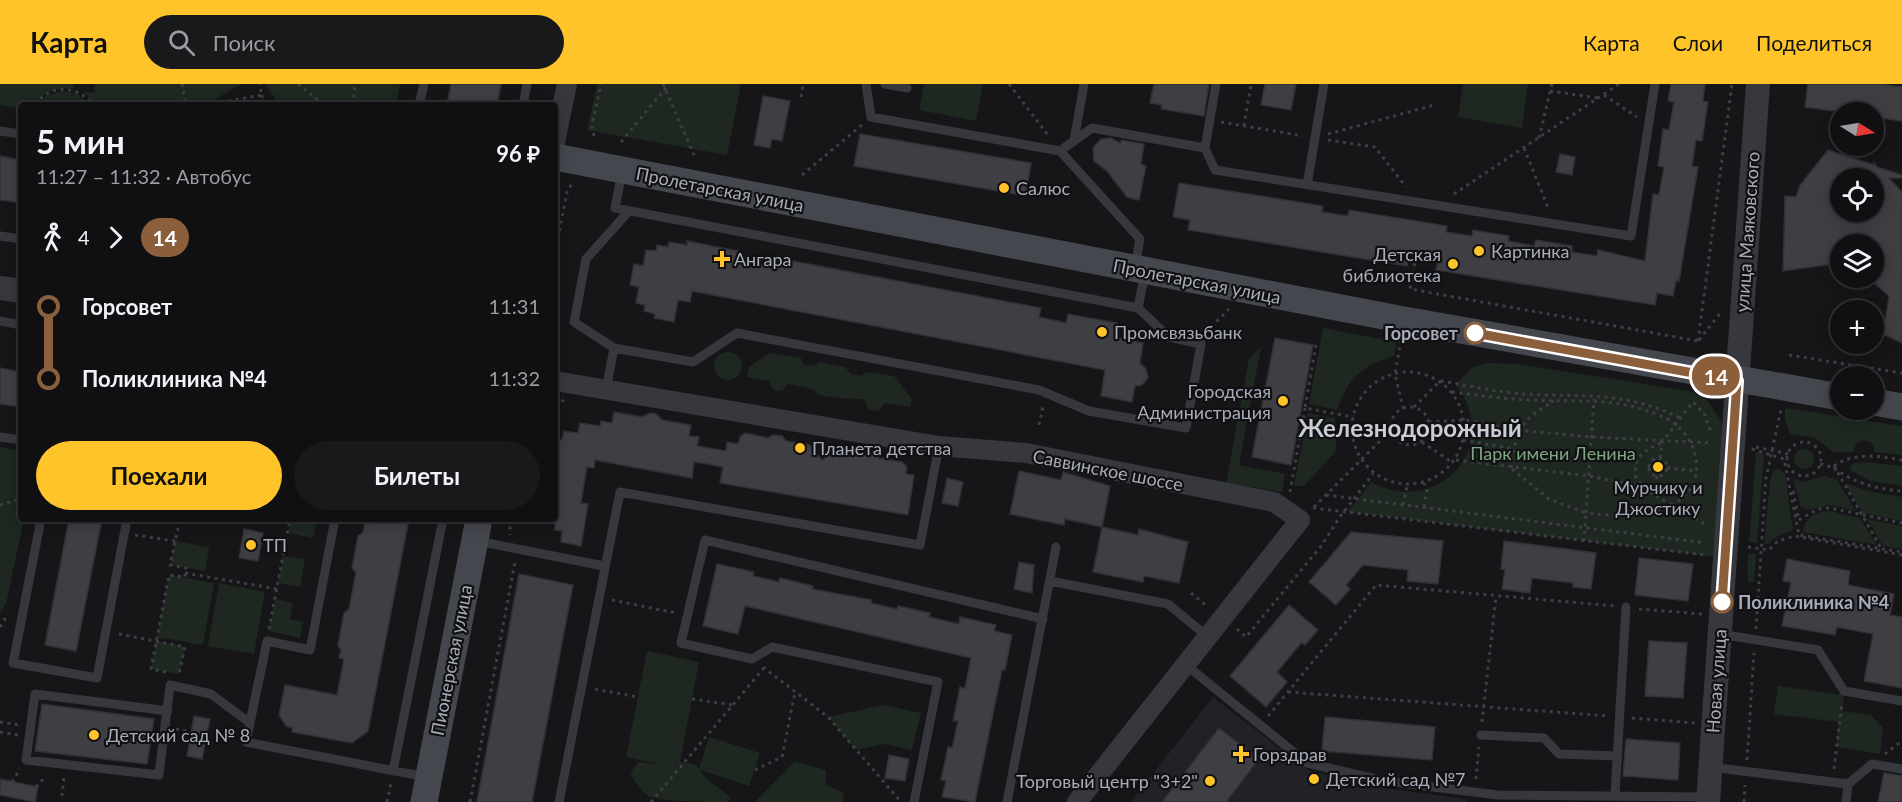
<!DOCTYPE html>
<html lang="ru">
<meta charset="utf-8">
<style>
:root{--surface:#101013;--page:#19191c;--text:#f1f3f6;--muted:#9c9da0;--line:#303033;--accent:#fec429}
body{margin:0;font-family:Lato,sans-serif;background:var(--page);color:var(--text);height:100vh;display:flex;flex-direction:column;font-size:22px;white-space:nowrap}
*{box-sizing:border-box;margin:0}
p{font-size:20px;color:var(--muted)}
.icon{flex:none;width:33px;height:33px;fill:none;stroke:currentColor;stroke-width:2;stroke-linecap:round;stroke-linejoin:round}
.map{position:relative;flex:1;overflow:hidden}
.details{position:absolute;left:18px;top:18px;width:540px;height:420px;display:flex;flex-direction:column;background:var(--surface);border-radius:6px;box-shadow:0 3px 15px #0003,0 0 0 2px var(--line)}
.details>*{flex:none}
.badge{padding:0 12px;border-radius:20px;font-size:21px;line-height:39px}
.needle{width:39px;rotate:101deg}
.buttons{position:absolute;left:1830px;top:18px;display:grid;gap:12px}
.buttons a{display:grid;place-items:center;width:54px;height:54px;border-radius:50%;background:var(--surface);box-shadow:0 3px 15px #0003,0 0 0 2px var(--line);font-size:30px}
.map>.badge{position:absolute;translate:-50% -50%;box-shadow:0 0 0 3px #fff}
.legs{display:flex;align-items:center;gap:9px;height:66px;padding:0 18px;font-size:20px}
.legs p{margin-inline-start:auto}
.summary{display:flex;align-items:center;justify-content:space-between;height:102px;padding:0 18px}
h1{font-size:33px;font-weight:700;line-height:45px}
.action{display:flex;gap:12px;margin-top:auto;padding:12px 18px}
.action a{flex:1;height:69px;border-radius:36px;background:var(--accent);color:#111;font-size:24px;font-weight:700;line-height:69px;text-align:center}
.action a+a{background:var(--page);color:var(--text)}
ul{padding:0 18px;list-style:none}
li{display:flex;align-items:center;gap:21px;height:72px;font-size:22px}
li i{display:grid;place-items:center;width:9px;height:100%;margin:0 8px;background:currentColor}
li i::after{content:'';width:15px;height:15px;margin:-8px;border:4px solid;border-radius:50%;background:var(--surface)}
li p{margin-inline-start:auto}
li:first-child i{background:linear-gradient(#0000 50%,currentColor 0)}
li:last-child i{background:linear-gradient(currentColor 50%,#0000 0)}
header{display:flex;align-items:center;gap:36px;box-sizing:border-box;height:84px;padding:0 30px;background:var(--accent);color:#111}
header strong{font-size:28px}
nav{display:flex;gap:33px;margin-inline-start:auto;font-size:21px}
.search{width:420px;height:54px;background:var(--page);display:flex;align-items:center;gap:15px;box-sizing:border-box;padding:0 21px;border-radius:33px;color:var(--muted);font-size:22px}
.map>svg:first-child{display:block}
.built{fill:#222226}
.green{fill:#1e2720}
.building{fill:#3e3e43;stroke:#313035;stroke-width:1.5;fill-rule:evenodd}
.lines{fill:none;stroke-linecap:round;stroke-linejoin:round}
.path{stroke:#3d3f45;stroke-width:3;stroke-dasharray:3 4.5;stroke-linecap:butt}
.service{stroke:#37383e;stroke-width:9}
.minor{stroke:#37383e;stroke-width:20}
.tertiary{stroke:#37383e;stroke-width:24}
.secondary{stroke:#45474e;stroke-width:27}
.line-1-casing{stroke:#fff;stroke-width:14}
.line-1{stroke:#8b5e3c;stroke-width:9}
.poi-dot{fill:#fec429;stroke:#111114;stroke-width:2}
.stop-1-dot{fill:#fff;stroke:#8b5e3c;stroke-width:3}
.labels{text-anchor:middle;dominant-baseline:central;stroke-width:4.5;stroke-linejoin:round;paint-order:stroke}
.poi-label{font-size:18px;fill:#a8acb9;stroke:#111114;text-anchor:start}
.street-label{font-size:18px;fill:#a8acb9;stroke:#111114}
.stop-label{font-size:18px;font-weight:bold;fill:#a8acb9;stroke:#111114;text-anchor:end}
.park-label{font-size:18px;fill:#7da682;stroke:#111114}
.district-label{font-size:24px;font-weight:bold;fill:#c9cbd5;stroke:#111114}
</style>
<header>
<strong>Карта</strong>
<div class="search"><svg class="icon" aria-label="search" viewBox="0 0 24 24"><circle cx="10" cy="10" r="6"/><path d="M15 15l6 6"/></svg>Поиск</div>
<nav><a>Карта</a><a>Слои</a><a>Поделиться</a></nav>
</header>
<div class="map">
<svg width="1902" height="718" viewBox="0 0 1902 718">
<rect width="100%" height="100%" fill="#161619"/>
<path class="built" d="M1213,613L1309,687L1383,704L1466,715V718H1131Z"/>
<path class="green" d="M0,0H74L73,5C57,3 44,7 36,21H21V25L0,21Z
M95,0H241L206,21H95L83,7L94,9Z
M265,0H400L396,21H324L315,14L313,21H280Z
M597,0H741L727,71L587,46Z
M924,0H983L976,37L919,26Z
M1463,0H1528L1522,44L1458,33Z
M62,7L78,10L90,21H38L46,12Z
M1323,244L1397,258L1394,272C1361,282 1348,294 1337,326L1309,320Z
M1261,263L1239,381L1285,390L1282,408L1226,399L1249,275Z
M714 282a14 14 0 1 1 28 0a14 14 0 1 1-28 0Z
M769,269L801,274L804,281L813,282L820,278L845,283L851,290L860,292L867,288L894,292L912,315L910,323L884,319L881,325L874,327L867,324L865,316C848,313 834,315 818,311L814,305L788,300L782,307H776L771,303L770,297L747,293L749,283Z
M1488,279L1517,280L1689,307L1707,316L1722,338L1718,473L1348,428L1371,398C1439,434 1503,362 1456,301L1471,284Z
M1785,324L1902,342V371L1875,368L1872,359L1864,356L1856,360L1853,368H1833L1814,353L1790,350L1785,336Z
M1308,329L1335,334L1336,367L1304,402H1294Z
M0,363L21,367V435H24L6,520L0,529Z
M1794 375a10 10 0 1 1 20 0a10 10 0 1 1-20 0Z
M1756,368L1764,370L1757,459L1749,458Z
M1863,378L1902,382V402L1870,397L1850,386L1851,380Z
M1779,385L1785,390L1793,446L1776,453L1768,460H1764L1770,397L1773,387Z
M1825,392L1837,396L1856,427L1830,421L1809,426L1801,423L1793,395L1804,398Z
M1845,399L1867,407L1902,413V437L1863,429Z
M1830,427L1860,434L1877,461L1803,448C1804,434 1817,427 1830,427Z
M290,435H317L313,454L288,449Z
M1867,435L1902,442V465L1883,462Z
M175,457L209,463L205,487L170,481Z
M1748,469L1756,470L1754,498H1749L1747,490Z
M283,472L305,475L300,503L278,499Z
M169,491L214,499L203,561L157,553Z
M219,499L265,508L254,570L208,562Z
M275,515L293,519L290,535L303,538L300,554L269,547Z
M156,557L185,563L179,590L151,585Z
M647,567L699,578L680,678L696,681L699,685L709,653L760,669L749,702L700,686C707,699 722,703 731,715L728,718C709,718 662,718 648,712C640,706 635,697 630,689L639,678L659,680L626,673Z
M1778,602L1844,611L1842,627L1871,631L1883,644L1880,670L1836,663L1839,638L1774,630Z
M883,621L921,629L912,666L885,660L856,666L828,633Z
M795,677L826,686V701L844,709L842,718H755Z"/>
<path class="building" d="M451,0H501L497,21H447Z
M1154,0H1209L1204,32L1161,25L1162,21L1150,19Z
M1265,0H1296L1291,26L1261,21Z
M1671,0H1705L1703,17L1708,18L1702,57L1696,56L1692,82L1698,83L1679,197L1676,196L1673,212L1657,209L1655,221L1436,186L1438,175L1423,173L1409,171L1407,182L1188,146L1190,136L1173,133L1179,99L1323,122L1322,128L1348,132L1349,126L1447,142L1446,148L1472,152L1473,146L1509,152L1508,157L1534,162L1536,156L1572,162V168L1597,172L1598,166L1645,177L1653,110L1659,111L1664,83L1658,82L1663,45L1669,46L1674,18L1668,17Z
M1808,0H1880L1902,3V37L1874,33V28H1842L1805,23Z
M763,12L790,17L782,57L772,55L770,64L754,61Z
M860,50L1031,79L1026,112L854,82Z
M1111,54L1120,59L1122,56L1144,60L1141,80L1146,82L1139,116L1127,113L1107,87L1094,77L1093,64L1101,55Z
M1828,66L1874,81V79L1877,83L1902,91V94H1889L1902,108V259L1883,250L1889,212L1874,199V160H1840V179L1783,187L1785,112L1796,113L1800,101ZM1840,94H1874V128H1840Z
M1560,70L1575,73L1572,91L1556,88Z
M0,72L21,76V119L0,116Z
M687,157L738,167L736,175L765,180L766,172L1041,224L1039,233L1066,239L1068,230L1117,239L1114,253L1143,259L1140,279L1146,285L1148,294L1142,301L1135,302L1132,318L1101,312L1105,286L692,207L690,218L678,216L674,238L654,234L655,230L644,227L645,221L636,219L639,203L630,201L634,180L643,182L646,166L656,167L657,161L668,163L669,158L687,161Z
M1275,254L1313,261L1291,381L1252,373Z
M0,284L21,288V323L0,320Z
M614,328L642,333L650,329L656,330L662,336L691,341L689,352L699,353L697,362L726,367L727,358L738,360L740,353L745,349L768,354L773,351L782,352L786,357L810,361L822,376L837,366L861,371L866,367L876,369L879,374L902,378L907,383L906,390L914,391L908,431L720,399L723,383L708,380L694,378L692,394L595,376L594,384L587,383L584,400L581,419L588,420L581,462L561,458L562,447L555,446V355L562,356L564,347L578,349L580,339L600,342L601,337L612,339Z
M1019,387L1061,396L1063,388L1110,402L1102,443L1065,435L1064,441L1010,430Z
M947,394L963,398L958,422L942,419Z
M69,435H102L76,567L45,561Z
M371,435H409L368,647L352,659L292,648L293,644L286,642L279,631L285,601L337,611L344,575L339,574L341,566L338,561L344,529L349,525L356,489L352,484L358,452L363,448L365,439L370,440Z
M1102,443L1138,451L1139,445L1188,458L1179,499L1144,492L1143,498L1093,488Z
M244,445L263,449L258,477L239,474Z
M1351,448L1443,457L1438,500L1407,497L1408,486L1363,481L1346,501L1350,505L1336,521L1309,498Z
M1504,457L1596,469L1591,505L1573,503V499L1532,494L1530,509L1502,505L1505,486L1501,485Z
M1639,474L1693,480L1688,517L1635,511Z
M1787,475L1850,487L1848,501L1894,510L1890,531L1902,533V604L1864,597L1873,550L1837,543L1835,551L1782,542L1791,498L1783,497Z
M1019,478L1034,481L1032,509L1014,505Z
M717,480L754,488L753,492L779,498L780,494L813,502L812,505L872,516L871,519L897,525L898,522L930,529L929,533L959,540L960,533L996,541L994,547L1012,551L1005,586H1002L975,718L942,713L946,697L941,696L948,663L952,664L958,637H953L960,603L965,604L971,574L745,522L738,550L703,542Z
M519,490L573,501L532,718H477Z
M1289,521L1318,546L1305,561L1302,558L1277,588L1287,598L1266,623L1230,592Z
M1649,557L1687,559L1683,614L1645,612Z
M42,620L154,635L147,680L35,667Z
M194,632L210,635L202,675L187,672Z
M1325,633L1435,643L1432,676L1322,667Z
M1219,644L1259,675L1226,718H1162Z
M1626,655L1680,659L1678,696L1623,692Z
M889,671L909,675L905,697L885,694Z
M1884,689L1902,692V718H1878Z
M0,695L38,703L35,718L0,711Z"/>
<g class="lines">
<path class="path" d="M182,0L186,21
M298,0L324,21
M663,0L694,71
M1009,0L1048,51
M1550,7L1598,14
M262,11L263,21
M1604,11L1637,33
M801,13L803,0
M36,21C48,0 79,1 93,21
M206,21L262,11L259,0
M313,21L314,13
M353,21L355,0
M1221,38L1303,52
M1244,42L1251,0
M1328,50L1434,21
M594,52L592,42L601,0
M1539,54L1552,0
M1328,56L1375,63L1406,103
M621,58L669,0
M1524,64L1549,126
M802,91L863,40
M1454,110L1619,0
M555,169L567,108L573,98
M1416,172L1410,205L1698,257
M1206,248L1229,225
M1401,256L1395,290L1403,324
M1699,256L1721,228
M1698,257L1732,0
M1316,261L1305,324L1353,333
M1789,271L1902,289
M1352 344a56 56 0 1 1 112 0a56 56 0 1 1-112 0Z
M1452,308C1478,311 1504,315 1530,316C1580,319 1616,311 1665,334C1700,351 1711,401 1672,421C1646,434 1613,432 1586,429L1594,315
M555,321L564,316
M1391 342a19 19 0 1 1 38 0a19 19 0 1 1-38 0Z
M1414,323L1440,297C1467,301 1495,308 1522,310C1580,313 1626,307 1680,334
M1429,338L1465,336L1518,346L1591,353L1713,359
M1039,341L1043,322
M1463,356L1514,365
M1422,358L1453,379
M1787 375a17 17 0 1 1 34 0a17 17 0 1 1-34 0Z
M1661,359C1644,367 1632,373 1636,394L1649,408L1707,441
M1756,363L1788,370
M1752,365L1784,375L1799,451L1902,468
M1660,374L1662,358L1693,318L1704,329L1712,351
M1649 383a9 9 0 1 1 18 0a9 9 0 1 1-18 0Z
M1456,376L1589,392L1644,403
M1820,380C1833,382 1839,388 1850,394C1866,402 1885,406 1902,407
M1834,382L1881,464
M1834,382C1853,368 1880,372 1902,376
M1511,384C1518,344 1517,339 1554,317
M1667,384L1697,387
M1512,385L1549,415L1586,429L1584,457
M1793,407L1799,436
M1290,408L1305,324
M1654,410L1657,392
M1326,411L1706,459
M0,421L21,415
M1403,421L1407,402
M1314,423L1391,346
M1424,423L1427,406L1424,399
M1313,424L1705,471
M510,435V451
M1799,436L1818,425L1830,424L1902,439
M135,451L175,457
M1748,463L1769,466L1778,457L1795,452L1902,471
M185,489L277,505
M1191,509L1208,523
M612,516L676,529
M1639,525L1702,530
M0,543L8,530
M269,545L290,435
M1237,545L1246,553L1322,461L1339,434L1373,390
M1756,545L1766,394L1781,325
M119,550L185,563L179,590
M763,583L828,633L901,718
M166,588L151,585L169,491L185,493L186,484L170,481L180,435
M595,605L638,613
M1288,608L1608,632
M692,615L733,621
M1268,632L1376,501L1615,522
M1632,634L1695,639
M0,638L20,641
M1482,638L1496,512
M176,645L191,648
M0,648L18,651
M174,655L189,658
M1885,670L1902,657
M1747,676L1754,569
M1834,685L1842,620
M755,686L782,673L795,608
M1476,695L1479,663
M12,698L20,685
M36,703L46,692
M62,712L64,691
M387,718L391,699
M470,718L515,478
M651,718L763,585
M1744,718L1745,701"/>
<path class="service" d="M866,0L871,33L1060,67L1092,44L1205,64L1215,86L1631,152L1655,0
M885,0L907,4
M419,21L424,0
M523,21L527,0
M0,47L21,50
M1074,57L1084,0
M1205,64L1216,0
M1060,67L1140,155L1135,182
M622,88L615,124L1138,224L1169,253L1201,260L1186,344L1089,327L1039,306L737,249L693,278L614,264L574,238L586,175L629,127
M1307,101L1324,0
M0,152L21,155
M1138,224L1145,189
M0,237L21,241
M606,306L614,264
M0,353L21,356
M41,435L13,579L97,594L127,435
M335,435L310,566L267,557L246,658L426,693
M477,457L604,482
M1050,497L1168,520L1208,553
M1720,550L1818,566L1844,607L1902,617
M1186,581L1307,679L1385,697L1498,711L1706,713
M168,627L35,610L26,676L159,691L170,601L211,610L250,639
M1481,651L1544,654L1559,670L1617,672
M1710,683L1848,700L1846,718
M393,687L443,435
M1848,700L1872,680L1902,685
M1615,711L1626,523
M559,718L620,408L920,461L939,362
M914,718L938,598L772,563L752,575L681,559L705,456L1043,535
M1007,718L1056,463"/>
<path class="minor" d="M555,58L567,0
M555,297L939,362L1026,369L1274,418L1300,436L1077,718"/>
<path class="tertiary" d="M0,204L21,207
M1708,718L1758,0"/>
<path class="secondary" d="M555,73L1404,236L1840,313
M1874,318L1902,323
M424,718L479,435"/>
</g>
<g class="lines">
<g class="line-1-casing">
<path id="line-1" d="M1475,249L1737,297L1722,518"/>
</g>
<use href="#line-1" class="line-1"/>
</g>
<g class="poi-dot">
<circle cx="1004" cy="104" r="6"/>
<circle cx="1479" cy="167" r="6"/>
<path d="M719 166h6v6h6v6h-6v6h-6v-6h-6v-6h6z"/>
<circle cx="1453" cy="180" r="6"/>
<circle cx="1102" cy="248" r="6"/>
<circle cx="1283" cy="317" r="6"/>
<circle cx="800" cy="364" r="6"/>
<circle cx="1658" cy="383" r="6"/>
<circle cx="251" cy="461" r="6"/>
<circle cx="94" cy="651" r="6"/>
<path d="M1238 661h6v6h6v6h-6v6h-6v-6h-6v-6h6z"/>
<circle cx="1314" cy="695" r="6"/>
<circle cx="1210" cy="697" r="6"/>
</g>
<g class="stop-1-dot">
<circle cx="1475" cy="249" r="10"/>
<circle cx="1722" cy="518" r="10"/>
</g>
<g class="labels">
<g class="poi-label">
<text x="1016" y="104">Салюс</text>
<text x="1491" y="167">Картинка</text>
<text x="1441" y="170" text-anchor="end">Детская<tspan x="1441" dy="21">библиотека</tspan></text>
<text x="734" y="175">Ангара</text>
<text x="1114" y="248">Промсвязьбанк</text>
<text x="1271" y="307" text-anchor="end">Городская<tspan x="1271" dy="21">Администрация</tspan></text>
<text x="812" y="364">Планета детства</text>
<text x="1658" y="403" text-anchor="middle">Мурчику и<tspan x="1658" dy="21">Джостику</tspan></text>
<text x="263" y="461">ТП</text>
<text x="106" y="651">Детский сад № 8</text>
<text x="1253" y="670">Горздрав</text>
<text x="1326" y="695">Детский сад №7</text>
<text x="1198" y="697" text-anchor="end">Торговый центр "3+2"</text>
</g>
<g class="street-label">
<text transform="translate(720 105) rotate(11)">Пролетарская улица</text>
<text transform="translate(1747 148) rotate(-86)">улица Маяковского</text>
<text transform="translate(1197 197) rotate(11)">Пролетарская улица</text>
<text transform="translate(1108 386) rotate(11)">Саввинское шоссе</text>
<text transform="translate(451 576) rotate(-79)">Пионерская улица</text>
<text transform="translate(1716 597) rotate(-86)">Новая улица</text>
</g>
<g class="stop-label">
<text x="1458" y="249">Горсовет</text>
<text x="1738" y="518" text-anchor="start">Поликлиника №4</text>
</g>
<g class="park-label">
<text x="1553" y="369">Парк имени Ленина</text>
</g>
<g class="district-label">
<text x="1410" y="343">Железнодорожный</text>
</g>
</g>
</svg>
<div class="buttons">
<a><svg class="needle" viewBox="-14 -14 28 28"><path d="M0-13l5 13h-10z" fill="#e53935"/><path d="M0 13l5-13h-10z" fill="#9c9da0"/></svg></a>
<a><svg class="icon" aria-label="locate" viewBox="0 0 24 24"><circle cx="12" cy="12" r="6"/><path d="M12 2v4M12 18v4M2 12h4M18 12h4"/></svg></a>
<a><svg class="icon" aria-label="layers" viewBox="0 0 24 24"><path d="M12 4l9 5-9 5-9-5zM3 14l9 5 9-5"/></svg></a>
<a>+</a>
<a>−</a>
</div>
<b class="badge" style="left:1716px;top:292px;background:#8b5e3c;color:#fff">14</b>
<section class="details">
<div class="summary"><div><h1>5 мин</h1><p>11:27 – 11:32 · Автобус</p></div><b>96 ₽</b></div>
<div class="legs"><svg class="icon" aria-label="walk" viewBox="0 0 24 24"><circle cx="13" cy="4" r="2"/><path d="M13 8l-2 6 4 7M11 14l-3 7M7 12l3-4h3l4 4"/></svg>4<svg class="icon" aria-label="forward" viewBox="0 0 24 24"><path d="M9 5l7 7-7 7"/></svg><b class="badge" style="background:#8b5e3c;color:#fff">14</b></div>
<ul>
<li><i style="color:#8b5e3c"></i><b>Горсовет</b><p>11:31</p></li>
<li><i style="color:#8b5e3c"></i><b>Поликлиника №4</b><p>11:32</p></li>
</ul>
<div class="action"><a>Поехали</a><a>Билеты</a></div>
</section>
</div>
